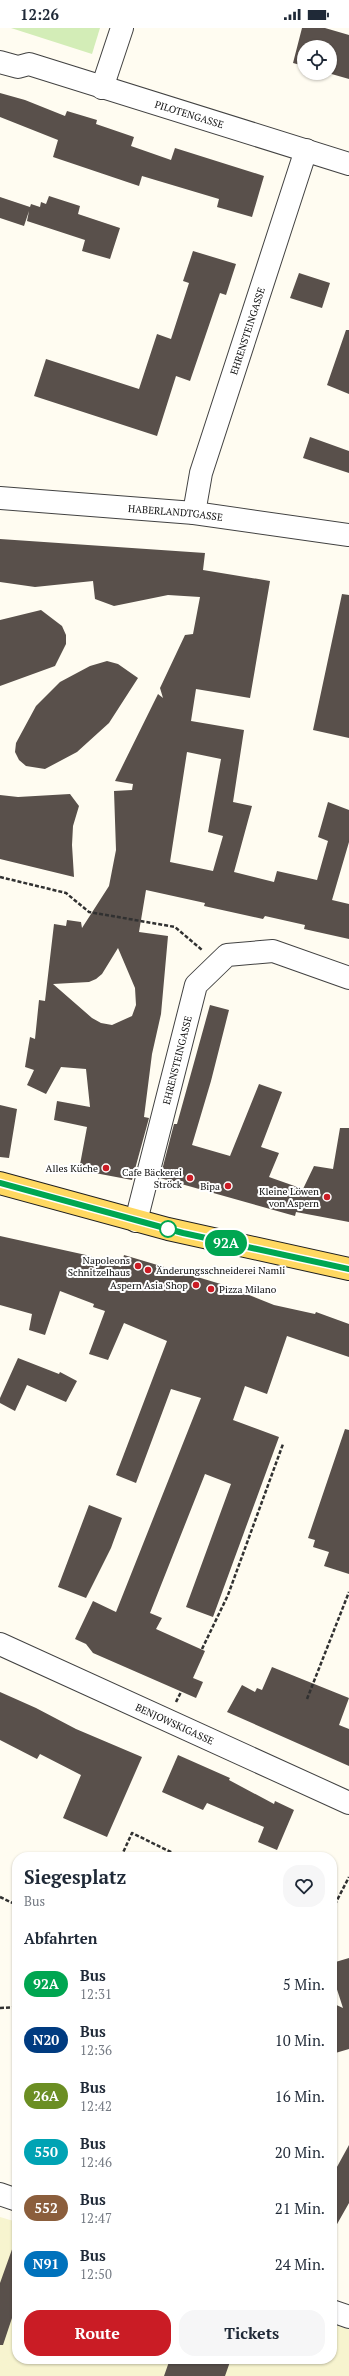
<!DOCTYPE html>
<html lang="de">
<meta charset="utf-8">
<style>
:root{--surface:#fff;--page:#f6f6f7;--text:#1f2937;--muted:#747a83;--accent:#ca1c25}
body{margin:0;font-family:"PT Serif",serif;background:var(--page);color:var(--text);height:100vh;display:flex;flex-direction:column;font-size:15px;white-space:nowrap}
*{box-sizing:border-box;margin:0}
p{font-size:13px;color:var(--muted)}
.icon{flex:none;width:22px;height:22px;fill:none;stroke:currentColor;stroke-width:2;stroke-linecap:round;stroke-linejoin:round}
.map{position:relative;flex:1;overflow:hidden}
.drawer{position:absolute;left:12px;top:1824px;width:325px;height:512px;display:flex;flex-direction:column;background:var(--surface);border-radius:16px;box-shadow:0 1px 3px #0004}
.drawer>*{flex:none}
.badge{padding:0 8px;border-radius:13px;font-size:14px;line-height:26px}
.controls{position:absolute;left:297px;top:12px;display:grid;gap:8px}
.controls a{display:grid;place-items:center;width:40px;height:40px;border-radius:50%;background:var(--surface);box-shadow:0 1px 3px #0004;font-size:20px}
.map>.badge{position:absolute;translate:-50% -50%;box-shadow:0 0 0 2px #fff}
h2{padding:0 12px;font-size:15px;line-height:36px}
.round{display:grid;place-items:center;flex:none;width:42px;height:42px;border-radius:16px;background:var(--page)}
.overview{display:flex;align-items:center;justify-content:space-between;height:68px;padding:0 12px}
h1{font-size:19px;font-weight:700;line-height:30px}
.button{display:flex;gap:8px;margin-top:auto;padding:8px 12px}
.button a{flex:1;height:46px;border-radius:16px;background:var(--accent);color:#fff;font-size:16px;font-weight:700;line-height:46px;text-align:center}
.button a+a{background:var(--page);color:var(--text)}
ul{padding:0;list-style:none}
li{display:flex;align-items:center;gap:12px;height:56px;padding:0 12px}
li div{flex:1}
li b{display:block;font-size:15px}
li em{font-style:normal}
li .badge{min-width:44px;font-weight:700;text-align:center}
.status{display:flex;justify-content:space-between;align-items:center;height:28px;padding:0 20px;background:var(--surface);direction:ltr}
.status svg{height:11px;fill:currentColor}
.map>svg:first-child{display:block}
.farmland{fill:#f7f4cf}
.green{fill:#d3edb7}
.building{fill:#59504b;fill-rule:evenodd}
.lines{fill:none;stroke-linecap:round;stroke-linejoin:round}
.minor-casing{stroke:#424242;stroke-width:24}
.major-casing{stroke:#202020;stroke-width:24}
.path{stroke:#313131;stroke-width:2.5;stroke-dasharray:4 2;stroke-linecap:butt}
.minor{stroke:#fff;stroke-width:22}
.major{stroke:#ffd861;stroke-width:22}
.line-casing{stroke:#fff;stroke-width:9}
.line{stroke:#00a651;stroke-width:6}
.poi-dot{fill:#ca1c25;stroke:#fff;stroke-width:1.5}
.stop-dot{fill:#fff;stroke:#00a651;stroke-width:2}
.labels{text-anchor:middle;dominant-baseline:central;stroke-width:4;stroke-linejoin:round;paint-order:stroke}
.street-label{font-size:10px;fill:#0f0f0f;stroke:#fff}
.poi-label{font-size:10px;fill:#0f0f0f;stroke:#fff;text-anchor:end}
</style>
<div class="status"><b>12:26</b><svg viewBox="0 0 49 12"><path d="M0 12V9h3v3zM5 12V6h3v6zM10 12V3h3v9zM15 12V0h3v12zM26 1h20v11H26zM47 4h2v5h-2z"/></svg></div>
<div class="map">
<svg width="349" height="2348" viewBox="0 0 349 2348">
<rect width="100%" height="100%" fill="#fffcf1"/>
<path class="farmland" d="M0,2189L17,2194V2331H332V2296L349,2301V2348H0Z"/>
<path class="green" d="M11,0H100L92,26Z"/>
<path class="building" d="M302,0H325L349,7V51L328,45H330V19H304V38L293,35Z
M0,65L25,72L65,88L67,83L97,92L96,96L134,109L131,118L171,132L175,120L264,148L252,189L217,179L219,171L142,148L139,158L53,129L58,112L0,89Z
M49,168L80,178L78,186L120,200L110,231L82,223L85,212L27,193L29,183L24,198L0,190V169L30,179L31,176L40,179L41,174L46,176Z
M193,223L236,236L226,267L220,265L190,353L176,348L157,408L34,368L46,331L139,361L157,306L171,311L189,255L183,253Z
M299,245L330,255L322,280L290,270Z
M346,302H349V366L327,357Z
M310,409L349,423V445L303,430Z
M0,511L205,525L203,542L270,553L250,670L196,661L191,693L244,702L233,774L252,778L234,844L274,854L277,843L317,852L328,813L318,809L328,774L349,782V814L332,872L349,876V911L304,901L305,897L265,888L263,891L204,878L205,875L146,862L139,904L168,908L161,986L152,1026L144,1089L149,1090L132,1152L79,1142L87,1099L54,1092L57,1073L90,1079L86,1041L61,1039L46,1066L27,1057L34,1042L25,1039L30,1009L35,1011L39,972L45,973L54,896L66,898L67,892L81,894L82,900L109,858L116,822L114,763L132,762L133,756L115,753L158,666L163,670L160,660L185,607L193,606L200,569L168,567L114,578L95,571L93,553L35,559L0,554ZM187,724L221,731L208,804L223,808L213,843L170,834ZM118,920L135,960L136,977L132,988L112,997L101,995L92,990L53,956L89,954L96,951L102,946Z
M342,566L349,567V710L313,702Z
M41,582L62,598L66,607V616L55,638L0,658V592Z
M107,633L118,636L138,650L109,695L77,724L45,741L26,738L19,732L15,724L16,715L36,678L60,654L90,638Z
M70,766L79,778L73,798L72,817L74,849L0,831V767L18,769Z
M210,977L229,982L211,1053L192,1117L230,1128L259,1056L282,1064L261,1119L279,1125L269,1149L303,1161L314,1138L333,1141L340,1100H349V1194L296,1184L295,1188L160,1150L174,1096H177Z
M0,1077L17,1081L9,1130L0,1129Z
M0,1208L86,1227L121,1239L124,1227L224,1257L274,1277L315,1286L316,1284L349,1296V1329L287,1308L267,1366L245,1358L233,1392L279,1409L213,1589L186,1579L231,1456L205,1446L150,1585L162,1590L156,1601L205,1623L193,1650L203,1654L196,1670L93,1625L86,1616L75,1611L93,1573L116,1584L201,1370L171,1361L136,1455L116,1447L167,1313L124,1295L108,1332L89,1326L105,1283L93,1279L94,1276L60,1263L45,1307L29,1302L32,1286L0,1277Z
M18,1330L59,1346L60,1344L77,1353L66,1374L27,1357L15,1383L0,1375V1370Z
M345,1401L349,1402V1546L324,1538L329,1524L313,1519L315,1512L308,1510Z
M89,1477L122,1490L111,1520L86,1570L58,1559Z
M272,1639L349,1670L339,1697L349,1701V1738L227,1684L242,1657L255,1664L257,1660L262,1662Z
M0,1664L36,1680L76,1701L142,1729L107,1809L63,1790L81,1747L40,1726L37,1731L0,1712Z
M178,1727L230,1750L229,1752L274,1776L275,1773L294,1782L277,1822L258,1814L264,1799L207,1775L203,1782L162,1764Z
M349,1930V2021L332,2026V1975L343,1980L332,1946V1935Z
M349,2117V2175L332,2205V2148Z
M15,2213L17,2214V2275L3,2317H0V2255Z
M170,2331H231L225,2348H164Z"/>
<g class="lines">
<g class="minor-casing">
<g id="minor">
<path id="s1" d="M0,34L18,39L29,36L349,136"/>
<path d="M102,60L122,0"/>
<path id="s2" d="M0,470L194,485L349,507"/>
<path id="s3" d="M194,485L201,445L306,122"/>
<path id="s4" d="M136,1193L196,957L227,927L273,923L349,950"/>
<path id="s5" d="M0,1616L349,1775"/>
<path d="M0,2166L17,2172"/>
<path d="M332,2283L349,2289"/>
</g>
</g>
<g class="major-casing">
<path id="major" d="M0,1155L168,1201L349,1241"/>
</g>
<path class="path" d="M0,849L66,865L89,884L175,899L202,922
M202,1621L228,1567L283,1416
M307,1671L349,1564
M176,1674L181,1664
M121,1829L132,1805L181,1829
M0,1869L17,1877
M332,1882L349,1849
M0,1980L17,1979"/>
<use href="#minor" class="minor"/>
<use href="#major" class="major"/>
</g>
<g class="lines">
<g class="line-casing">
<path id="line" d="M0,1155L183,1205L349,1241"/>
</g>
<use href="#line" class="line"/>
</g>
<g class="poi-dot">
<circle cx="106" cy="1140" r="4"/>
<circle cx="190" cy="1150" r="4"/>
<circle cx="228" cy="1158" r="4"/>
<circle cx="327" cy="1169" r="4"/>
<circle cx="138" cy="1238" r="4"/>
<circle cx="148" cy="1242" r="4"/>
<circle cx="196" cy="1257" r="4"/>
<circle cx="211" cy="1261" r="4"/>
</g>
<circle class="stop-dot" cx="168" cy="1201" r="8"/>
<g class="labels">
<g class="street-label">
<text stroke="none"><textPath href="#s1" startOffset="198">PILOTENGASSE</textPath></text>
<text stroke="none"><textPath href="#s3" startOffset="190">EHRENSTEINGASSE</textPath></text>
<text stroke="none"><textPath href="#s2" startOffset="176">HABERLANDTGASSE</textPath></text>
<text stroke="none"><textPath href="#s4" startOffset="166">EHRENSTEINGASSE</textPath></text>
<text stroke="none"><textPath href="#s5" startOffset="192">BENJOWSKIGASSE</textPath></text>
</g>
<g class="poi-label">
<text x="98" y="1140">Alles Küche</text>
<text x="182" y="1144">Cafe Bäckerei<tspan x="182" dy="12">Ströck</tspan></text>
<text x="220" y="1158">Bipa</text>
<text x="319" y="1163">Kleine Löwen<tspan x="319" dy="12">von Aspern</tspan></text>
<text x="130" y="1232">Napoleons<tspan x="130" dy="12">Schnitzelhaus</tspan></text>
<text x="156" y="1242" text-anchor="start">Änderungsschneiderei Namli</text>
<text x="188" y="1257">Aspern Asia Shop</text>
<text x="219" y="1261" text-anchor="start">Pizza Milano</text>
</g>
</g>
</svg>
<div class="controls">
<a><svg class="icon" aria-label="locate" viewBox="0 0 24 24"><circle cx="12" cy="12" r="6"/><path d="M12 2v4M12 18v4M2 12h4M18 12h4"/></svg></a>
</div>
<b class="badge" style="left:226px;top:1215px;background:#00a651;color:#fff">92A</b>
<section class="drawer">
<div class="overview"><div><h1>Siegesplatz</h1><p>Bus</p></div><a class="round"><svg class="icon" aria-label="heart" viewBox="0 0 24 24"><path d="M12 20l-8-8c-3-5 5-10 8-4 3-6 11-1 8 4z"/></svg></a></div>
<h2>Abfahrten</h2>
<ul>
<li><span class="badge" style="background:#00a651;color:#fff">92A</span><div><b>Bus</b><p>12:31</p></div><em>5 Min.</em></li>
<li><span class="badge" style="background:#003b80;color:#fff">N20</span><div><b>Bus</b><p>12:36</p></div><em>10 Min.</em></li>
<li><span class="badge" style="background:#6b8e23;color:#fff">26A</span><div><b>Bus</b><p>12:42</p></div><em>16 Min.</em></li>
<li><span class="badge" style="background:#00a3b4;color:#fff">550</span><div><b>Bus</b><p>12:46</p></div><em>20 Min.</em></li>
<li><span class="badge" style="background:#8b5e3c;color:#fff">552</span><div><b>Bus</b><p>12:47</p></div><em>21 Min.</em></li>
<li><span class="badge" style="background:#0072bc;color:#fff">N91</span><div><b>Bus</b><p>12:50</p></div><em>24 Min.</em></li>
</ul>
<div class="button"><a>Route</a><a>Tickets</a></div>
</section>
</div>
